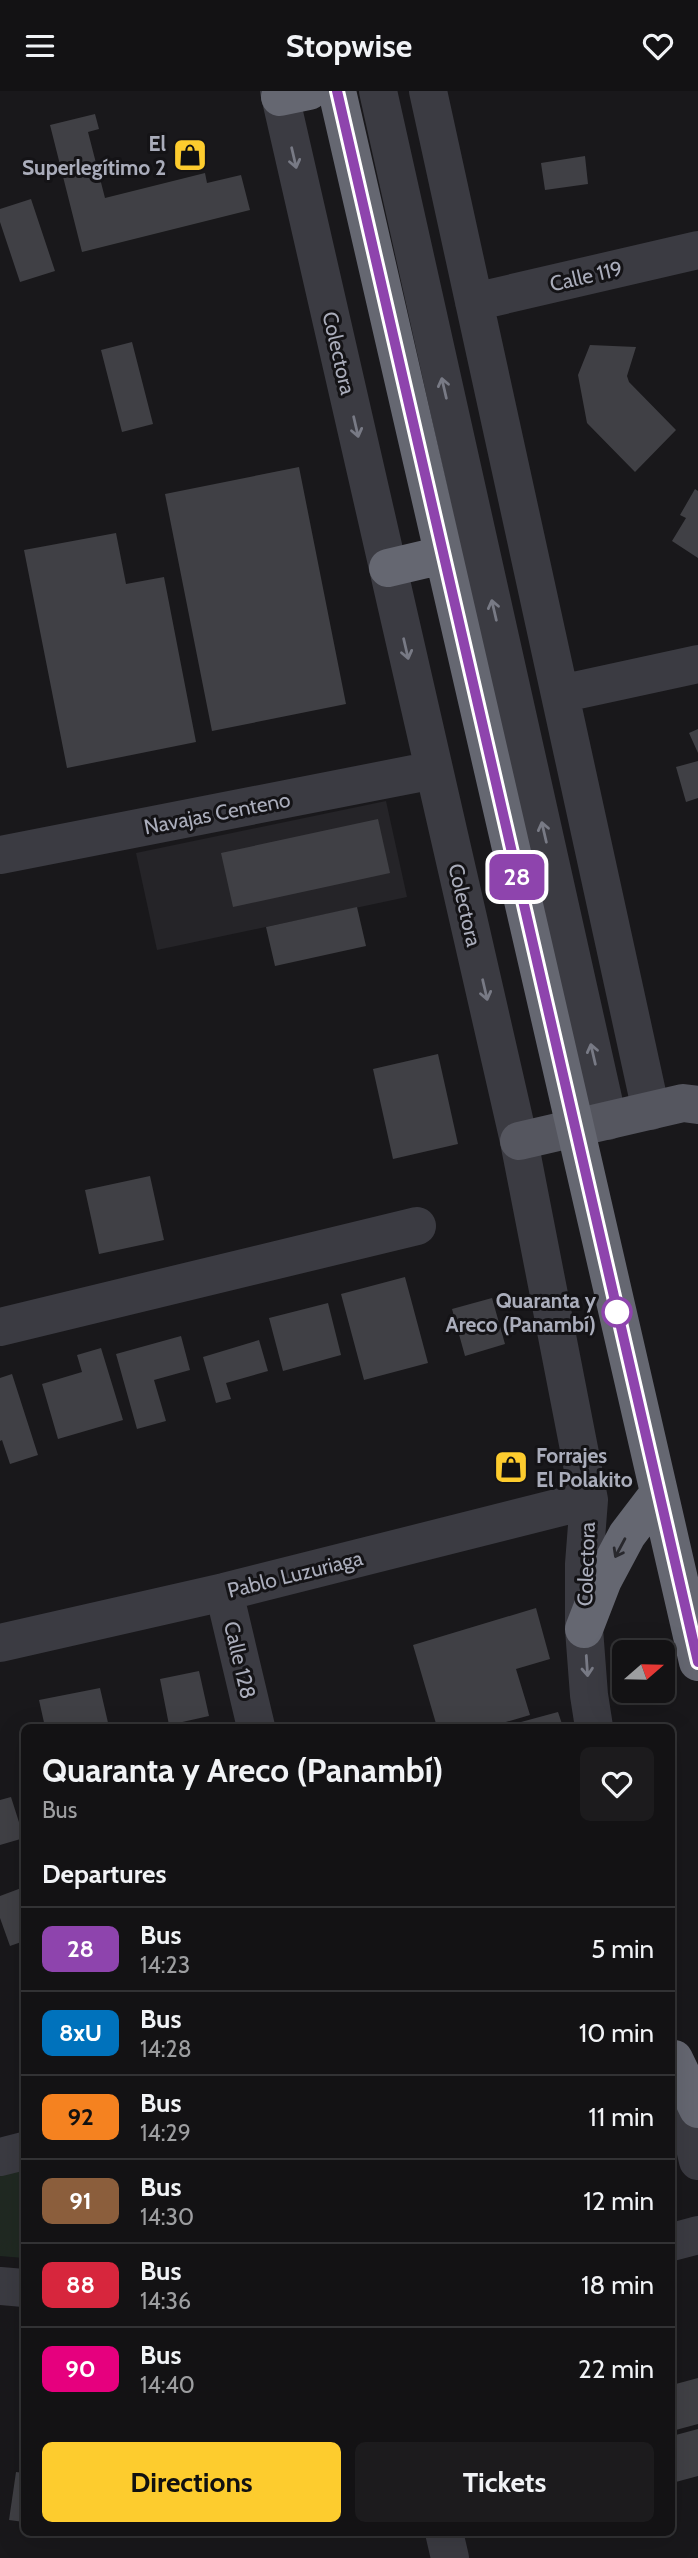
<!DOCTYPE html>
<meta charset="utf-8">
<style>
:root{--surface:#131214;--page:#1c1b1d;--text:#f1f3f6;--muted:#9d9ea0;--line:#323234;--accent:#fdcc2e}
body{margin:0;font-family:Cabin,sans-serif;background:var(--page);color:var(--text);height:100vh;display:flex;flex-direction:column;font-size:26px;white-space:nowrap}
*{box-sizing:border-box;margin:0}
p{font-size:23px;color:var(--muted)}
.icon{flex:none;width:38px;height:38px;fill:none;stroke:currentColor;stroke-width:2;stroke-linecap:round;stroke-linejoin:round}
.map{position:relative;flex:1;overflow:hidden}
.side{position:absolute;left:21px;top:1633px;width:654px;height:812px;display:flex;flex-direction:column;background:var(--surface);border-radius:10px;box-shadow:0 7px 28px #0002,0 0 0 2px var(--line)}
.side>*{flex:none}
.badge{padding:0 14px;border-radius:10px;font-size:24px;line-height:46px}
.needle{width:46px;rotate:70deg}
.buttons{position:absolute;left:612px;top:1549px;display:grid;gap:14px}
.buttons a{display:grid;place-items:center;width:63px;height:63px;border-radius:10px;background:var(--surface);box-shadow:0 7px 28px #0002,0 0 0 2px var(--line);font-size:35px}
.map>.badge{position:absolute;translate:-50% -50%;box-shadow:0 0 0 4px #fff}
h2{padding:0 21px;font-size:26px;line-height:63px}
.round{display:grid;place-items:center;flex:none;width:74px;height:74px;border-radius:10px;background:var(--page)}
.headline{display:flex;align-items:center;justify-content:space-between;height:119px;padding:0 21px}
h1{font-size:33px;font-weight:700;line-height:52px}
.primary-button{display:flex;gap:14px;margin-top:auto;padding:14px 21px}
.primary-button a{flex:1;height:80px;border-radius:10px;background:var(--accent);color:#111;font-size:28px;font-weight:700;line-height:80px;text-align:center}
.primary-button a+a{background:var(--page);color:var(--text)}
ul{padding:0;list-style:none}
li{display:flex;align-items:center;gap:21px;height:84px;padding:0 21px;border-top:2px solid var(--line)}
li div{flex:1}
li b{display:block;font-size:26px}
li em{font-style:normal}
li .badge{min-width:77px;font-weight:700;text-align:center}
header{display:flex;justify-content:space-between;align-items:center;height:91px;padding:0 21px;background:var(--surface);font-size:32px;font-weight:700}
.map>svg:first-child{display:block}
.built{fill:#252428}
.green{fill:#202922}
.building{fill:#404045}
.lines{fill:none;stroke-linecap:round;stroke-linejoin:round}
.minor{stroke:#3b3b42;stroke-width:38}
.major{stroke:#55565f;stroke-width:38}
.highway{stroke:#656771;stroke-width:38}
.oneway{stroke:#787a85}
.oneway2{stroke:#28282d}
.line-casing{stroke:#fff;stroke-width:16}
.line{stroke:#8e44ad;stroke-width:10}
.stop-dot{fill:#fff;stroke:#8e44ad;stroke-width:3.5}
.labels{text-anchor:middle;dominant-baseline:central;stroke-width:6;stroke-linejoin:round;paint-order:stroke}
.poi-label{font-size:21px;font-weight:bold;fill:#aaadbb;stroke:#141316;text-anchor:end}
.street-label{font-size:21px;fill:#aaadbb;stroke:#141316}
.stop-label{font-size:21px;font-weight:bold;fill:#aaadbb;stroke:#141316;text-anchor:end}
</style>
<header><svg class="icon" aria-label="menu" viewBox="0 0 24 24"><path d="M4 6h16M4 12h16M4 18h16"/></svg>Stopwise<svg class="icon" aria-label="heart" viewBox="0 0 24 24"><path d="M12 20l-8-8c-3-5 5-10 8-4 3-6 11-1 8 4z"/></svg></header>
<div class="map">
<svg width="698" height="2467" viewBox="0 0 698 2467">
<rect width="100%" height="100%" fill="#19181b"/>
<path class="built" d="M386,710L407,806L157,859L136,762Z"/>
<path class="green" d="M24,2074V2167L0,2165V2079Z"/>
<path class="building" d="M95,23L99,38L88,41L105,107L205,82L207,92L241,84L250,119L82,161L50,34Z
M585,65L588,93L545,99L541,72Z
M31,108L55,180L20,191L0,131V118Z
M132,251L153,333L122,341L101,259Z
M590,254L636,256L627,285L629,291L676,339L635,381L587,332L578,284Z
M299,376L346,613L212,640L165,403Z
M695,398L698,400V467L672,450L686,427L680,424Z
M116,442L126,493L164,486L196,651L67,677L24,459Z
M698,638V662L689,642Z
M698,670V707L686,711L676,676Z
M378,728L390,782L233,816L221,762Z
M357,816L366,855L275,875L266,836Z
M438,963L458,1053L393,1068L373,978Z
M150,1085L164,1149L99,1163L85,1099Z
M405,1186L428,1272L364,1289L341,1203Z
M492,1207L505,1253L465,1265L452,1218Z
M328,1212L341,1264L283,1280L269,1227Z
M181,1245L190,1279L154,1289L166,1330L137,1338L116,1263Z
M259,1249L268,1280L226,1292L231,1308L216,1312L203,1266Z
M101,1257L123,1329L58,1348L42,1293L82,1281L77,1264Z
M12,1283L38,1364L10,1373L2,1349L0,1350V1287Z
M536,1517L550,1568L516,1578L530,1624L489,1636H437L413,1554Z
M199,1580L209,1625L169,1634L160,1588Z
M100,1597L109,1636H45L39,1609Z
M558,1621L563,1636H506V1635Z
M11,1706L24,1747L0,1754V1709Z
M24,1796V1850L10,1855L0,1827V1805Z
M698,2287V2333L672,2340V2294Z
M698,2338V2385L672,2392V2345Z
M16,2381L24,2382V2431L9,2429Z"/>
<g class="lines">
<path class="minor" d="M279,0L519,1050L589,1409L584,1473V1538L589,1604L594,1636
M378,0L608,1030
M428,0L651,1020
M474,211L698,159
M560,603L698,573
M0,764L434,679
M0,1236L417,1135
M224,1501L256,1636
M0,1552L224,1501L589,1409
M678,1984L698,2070
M0,2066L24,2060
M672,2151L698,2144
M0,2195L24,2197
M444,2441L450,2467"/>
<path class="major" d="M519,1050L683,1012L698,1014"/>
<path class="highway" d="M337,0L698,1571
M280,6L309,0
M388,477L443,464
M584,1538L603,1489L627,1444L659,1402
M674,1968L698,2018"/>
</g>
<defs><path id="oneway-shaft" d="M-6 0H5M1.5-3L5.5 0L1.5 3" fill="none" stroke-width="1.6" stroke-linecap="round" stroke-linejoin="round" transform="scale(1.75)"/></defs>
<g class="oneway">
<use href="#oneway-shaft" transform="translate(294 67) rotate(77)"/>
<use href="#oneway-shaft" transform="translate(444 297) rotate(-103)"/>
<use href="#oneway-shaft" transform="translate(356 336) rotate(77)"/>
<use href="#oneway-shaft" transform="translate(494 519) rotate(-103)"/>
<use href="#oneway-shaft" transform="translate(406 558) rotate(77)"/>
<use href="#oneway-shaft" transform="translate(544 741) rotate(-103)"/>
<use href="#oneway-shaft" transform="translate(485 899) rotate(77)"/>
<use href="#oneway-shaft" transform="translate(593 963) rotate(-103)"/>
<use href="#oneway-shaft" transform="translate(587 1575) rotate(86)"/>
</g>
<use class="oneway2" href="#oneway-shaft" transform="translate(620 1457) rotate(118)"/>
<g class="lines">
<g class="line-casing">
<path id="line" d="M337,0L698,1571"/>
</g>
<use href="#line" class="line"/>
</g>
<defs>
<g id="shop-square" transform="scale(1.75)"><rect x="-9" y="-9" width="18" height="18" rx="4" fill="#fdcc2e" stroke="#141316"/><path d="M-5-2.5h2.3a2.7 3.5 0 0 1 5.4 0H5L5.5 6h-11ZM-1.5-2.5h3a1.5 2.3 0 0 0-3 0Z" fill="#111"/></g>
</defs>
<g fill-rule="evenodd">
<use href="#shop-square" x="190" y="64"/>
<use href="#shop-square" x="511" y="1376"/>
</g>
<circle class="stop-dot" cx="617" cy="1221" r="14"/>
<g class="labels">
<g class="poi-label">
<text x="166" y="52">El<tspan x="166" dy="24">Superlegítimo 2</tspan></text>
<text x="536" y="1364" text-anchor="start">Forrajes<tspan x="536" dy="24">El Polakito</tspan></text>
</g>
<g class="street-label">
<text transform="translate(586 185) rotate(-13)">Calle 119</text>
<text transform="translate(339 262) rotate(77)">Colectora</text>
<text transform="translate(217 722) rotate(-11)">Navajas Centeno</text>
<text transform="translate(465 814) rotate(77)">Colectora</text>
<text transform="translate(586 1473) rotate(-88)">Colectora</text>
<text transform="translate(295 1483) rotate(-14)">Pablo Luzuriaga</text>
<text transform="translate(240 1569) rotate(77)">Calle 128</text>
</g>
<g class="stop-label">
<text x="596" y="1209">Quaranta y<tspan x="596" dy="24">Areco (Panambí)</tspan></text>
</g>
</g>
</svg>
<div class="buttons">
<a><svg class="needle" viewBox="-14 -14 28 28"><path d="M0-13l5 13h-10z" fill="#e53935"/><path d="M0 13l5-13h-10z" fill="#9d9ea0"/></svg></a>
</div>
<b class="badge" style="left:517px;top:786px;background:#8e44ad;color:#fff">28</b>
<section class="side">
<div class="headline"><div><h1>Quaranta y Areco (Panambí)</h1><p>Bus</p></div><a class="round"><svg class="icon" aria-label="heart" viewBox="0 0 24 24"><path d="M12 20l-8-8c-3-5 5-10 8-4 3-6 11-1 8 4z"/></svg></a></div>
<h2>Departures</h2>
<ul>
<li><span class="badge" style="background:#8e44ad;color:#fff">28</span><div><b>Bus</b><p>14:23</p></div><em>5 min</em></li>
<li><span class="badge" style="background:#0072bc;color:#fff">8xU</span><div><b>Bus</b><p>14:28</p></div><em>10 min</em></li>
<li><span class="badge" style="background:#f58220;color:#111">92</span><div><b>Bus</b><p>14:29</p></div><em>11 min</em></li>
<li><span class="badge" style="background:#8b5e3c;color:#fff">91</span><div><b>Bus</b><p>14:30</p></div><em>12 min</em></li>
<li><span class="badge" style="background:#d7263d;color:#fff">88</span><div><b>Bus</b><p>14:36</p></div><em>18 min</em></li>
<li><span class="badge" style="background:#e6007e;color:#fff">90</span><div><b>Bus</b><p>14:40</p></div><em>22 min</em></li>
</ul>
<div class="primary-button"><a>Directions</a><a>Tickets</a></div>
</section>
</div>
